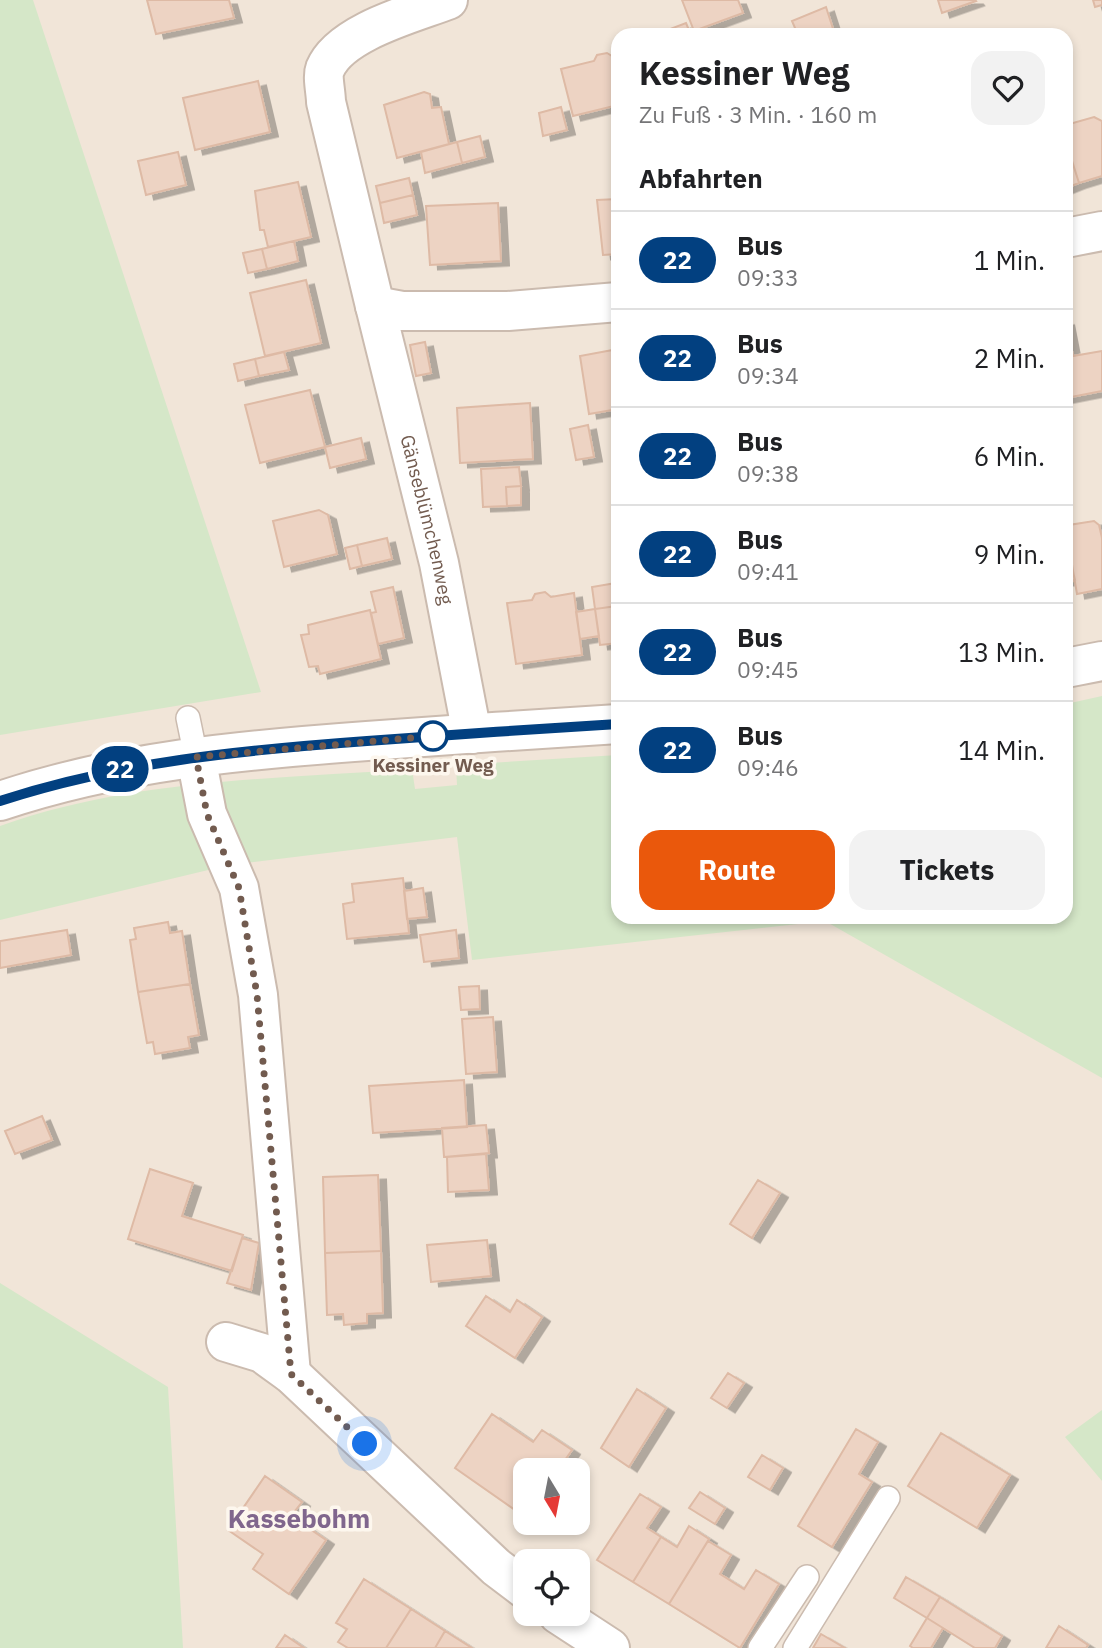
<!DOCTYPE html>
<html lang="de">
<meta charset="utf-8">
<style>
:root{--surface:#fff;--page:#f2f2f2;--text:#202124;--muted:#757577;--line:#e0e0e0;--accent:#ea580c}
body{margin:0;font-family:"IBM Plex Sans",sans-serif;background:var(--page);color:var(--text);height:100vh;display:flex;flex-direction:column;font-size:26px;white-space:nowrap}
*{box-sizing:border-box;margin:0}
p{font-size:23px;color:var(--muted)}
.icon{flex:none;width:38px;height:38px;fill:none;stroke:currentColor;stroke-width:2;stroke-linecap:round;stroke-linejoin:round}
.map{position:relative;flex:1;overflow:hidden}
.side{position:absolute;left:611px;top:28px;width:462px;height:896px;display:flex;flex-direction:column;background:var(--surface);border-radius:21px;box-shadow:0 4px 10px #0003}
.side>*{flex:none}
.badge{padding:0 14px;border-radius:23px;font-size:24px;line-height:46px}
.needle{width:46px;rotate:170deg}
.fabs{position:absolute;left:513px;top:1458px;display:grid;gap:14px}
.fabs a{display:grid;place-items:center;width:77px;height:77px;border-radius:14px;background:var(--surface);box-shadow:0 4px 10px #0003;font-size:35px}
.you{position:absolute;width:35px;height:35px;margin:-18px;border:5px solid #fff;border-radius:50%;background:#1a73e8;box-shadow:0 0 0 10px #1a73e833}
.map>.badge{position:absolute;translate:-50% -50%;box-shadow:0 0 0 4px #fff}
h2{padding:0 28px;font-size:26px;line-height:63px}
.round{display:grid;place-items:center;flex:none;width:74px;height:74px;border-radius:21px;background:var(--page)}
.summary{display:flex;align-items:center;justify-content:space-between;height:119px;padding:0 28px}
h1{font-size:33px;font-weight:700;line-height:52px}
.cta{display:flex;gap:14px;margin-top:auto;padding:14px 28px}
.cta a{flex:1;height:80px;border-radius:21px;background:var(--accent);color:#fff;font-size:28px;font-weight:700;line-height:80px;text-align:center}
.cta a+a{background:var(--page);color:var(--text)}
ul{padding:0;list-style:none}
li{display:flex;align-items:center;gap:21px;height:98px;padding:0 28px;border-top:2px solid var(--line)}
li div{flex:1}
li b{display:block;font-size:26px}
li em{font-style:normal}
li .badge{min-width:77px;font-weight:700;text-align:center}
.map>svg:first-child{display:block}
.residential{fill:#f1e5d8;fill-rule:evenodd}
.green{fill:#d5e7c8}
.building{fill:#edd3c3;stroke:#debaa5;stroke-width:2;filter:url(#shadow)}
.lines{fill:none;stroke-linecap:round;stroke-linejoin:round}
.service-casing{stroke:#cbbbaf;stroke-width:26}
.minor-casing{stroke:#cbbbaf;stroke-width:42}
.service{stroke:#fff;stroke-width:23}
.minor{stroke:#fff;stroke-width:38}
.line-casing{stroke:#fff;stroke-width:16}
.line{stroke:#024080;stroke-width:10}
.walk{stroke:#725b4f;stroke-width:7;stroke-dasharray:0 12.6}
.stop-dot{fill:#fff;stroke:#024080;stroke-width:3.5}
.labels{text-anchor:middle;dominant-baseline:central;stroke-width:7;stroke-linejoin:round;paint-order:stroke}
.street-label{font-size:19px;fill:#725b4f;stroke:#fdf7ee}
.stop-label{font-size:19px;font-weight:bold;fill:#725b4f;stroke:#fdf7ee}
.district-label{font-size:26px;font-weight:bold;fill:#80668d;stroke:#fdf7ee}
</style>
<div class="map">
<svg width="1102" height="1648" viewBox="0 0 1102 1648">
<defs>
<filter id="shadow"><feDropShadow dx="8" dy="4.5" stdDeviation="0" flood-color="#0004"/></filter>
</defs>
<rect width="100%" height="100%" fill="#faf3e8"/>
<path class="residential" d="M0,0H1102V1648H0ZM618,35H1066V917H618ZM525,1470H578V1522H525ZM525,1561H578V1614H525Z"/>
<path class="green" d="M0,0H33L261,692L0,735Z
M1102,696V1078L825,921L472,960L457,837L229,865L0,920V826C131,779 275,779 412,769L415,789L457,785L456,765L618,755V917H1066V704Z
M0,1283L168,1387L183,1648H0Z
M1102,1410V1481L1065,1437Z"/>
<path class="building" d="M147,0H229L234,18L156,34Z
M682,0H738L743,13L694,31Z
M938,0H975L976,1L942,13Z
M1093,0H1102V5L1095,7Z
M826,7L835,35H798L792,21Z
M686,23L691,35H672L670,29Z
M607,53L612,56L618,55V105L573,116L561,69L594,61L597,55Z
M258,81L270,132L195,150L183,98Z
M424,92L430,94L432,108L441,107L449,144L397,158L384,105Z
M561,107L567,130L543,136L539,113Z
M1094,117L1102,121V176L1079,183L1066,142V125Z
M480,136L485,157L462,163L457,142Z
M457,142L462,163L425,173L421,152Z
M1066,142L1079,183L1066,188Z
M178,152L186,185L146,195L138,161Z
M409,178L413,195L380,203L376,186Z
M298,182L311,237L268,247L264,230H260L255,191Z
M413,195L417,215L384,223L380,203Z
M618,199V254L603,255L597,200Z
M498,203L501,261L430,265L426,206Z
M294,241L298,261L267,269L262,249Z
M262,249L267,269L248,273L243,253Z
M306,280L321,343L265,356L250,293Z
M1066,320L1073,356L1102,351V391L1066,398Z
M425,342L431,373L416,376L410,345Z
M618,349V409L589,414L580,356Z
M284,352L289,370L259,376L255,359Z
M255,359L259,376L238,381L234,364Z
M310,390L325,447L260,463L245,405Z
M530,403L533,459L460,463L457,408Z
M588,425L594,457L576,460L570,429Z
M361,438L366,459L330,468L325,447Z
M519,467L521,486L506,487L507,506L483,507L481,469Z
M521,486V505L507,506L506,487Z
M319,510L328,515L337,554L284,567L273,521Z
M1094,521L1099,525L1102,538V589L1077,594L1066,530L1069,525Z
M387,538L392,559L362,566L357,545Z
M1066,542L1075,580L1066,581Z
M357,545L362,566L350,569L345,548Z
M616,583L618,606L595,609L592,587Z
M393,587L404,638L378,644L371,613L376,612L371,592Z
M545,592L551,597L574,593L582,655L516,664L507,603L532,600L535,594Z
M617,606L618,643L600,645L595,609Z
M595,609L599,636L580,639L576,612Z
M370,610L381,659L320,674L318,666L309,667L301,635L309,634L308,625Z
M403,878L409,933L347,939L343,904L354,902L352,884Z
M423,888L427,917L407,919L404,891Z
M168,922L170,933L182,931L190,984L138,992L130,940L136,939L134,928Z
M67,930L71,955L0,968V941Z
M456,930L459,958L424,962L420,935Z
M190,984L199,1035L188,1037L190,1048L155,1054L153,1042L147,1043L138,992Z
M479,986L480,1009L461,1010L459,987Z
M493,1017L497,1072L466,1074L462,1019Z
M464,1080L467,1127L373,1133L369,1086Z
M42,1116L52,1140L15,1154L5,1131Z
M486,1125L489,1153L444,1157L442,1128Z
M486,1154L489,1190L448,1192L447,1157Z
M150,1169L193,1183L182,1216L243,1235L232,1271L128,1239Z
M378,1175L381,1251L325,1253L323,1177Z
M758,1180L780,1193L752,1238L730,1224Z
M242,1238L259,1243L251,1290L227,1283Z
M487,1240L491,1276L431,1282L427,1245Z
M381,1251L383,1313L367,1314V1323L344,1325L343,1314L327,1315L325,1253Z
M486,1296L510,1312L517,1300L542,1317L515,1358L466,1326Z
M728,1373L744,1383L727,1408L711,1398Z
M637,1389L666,1408L629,1467L601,1448Z
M492,1414L533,1442L542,1430L572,1450L558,1470H525V1517L455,1468Z
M856,1429L878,1442L859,1474L872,1482L832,1547L798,1526Z
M941,1433L1010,1475L977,1528L908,1486Z
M762,1455L783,1468L770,1490L748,1477Z
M265,1476L302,1502L291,1516L326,1540L289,1594L253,1569L263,1554L228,1530Z
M700,1492L725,1508L715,1524L689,1508Z
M640,1494L661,1507L647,1528L661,1537L633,1582L597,1560Z
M689,1526L709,1539L669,1604L633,1582L661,1537L677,1547Z
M708,1541L731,1555L720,1574L744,1589L756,1570L779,1584L740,1648L669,1604Z
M906,1577L940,1597L927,1618L894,1598Z
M364,1579L411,1609L386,1648H348L338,1642L347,1629L336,1623Z
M940,1597L1002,1636L995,1648H975L927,1618Z
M411,1609L445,1631L435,1648H386Z
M927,1618L943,1628L931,1648H913L910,1646Z
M1059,1626L1088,1645L1086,1648H1046Z
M445,1631L472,1648H435Z
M821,1634L845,1648H813Z
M285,1635L304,1648H276Z"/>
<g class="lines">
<g class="service-casing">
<path id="service" d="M188,718L196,757
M760,1648L807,1577
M795,1648L888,1498"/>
</g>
<g class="minor-casing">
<g id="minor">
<path d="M448,0C414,13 340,32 325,69C322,77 326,93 326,102L375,306L402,311H508L618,302"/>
<path d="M1066,238L1102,231"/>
<path id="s1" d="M375,306L439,563L472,734"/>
<path d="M1066,668L1102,661"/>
<path d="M196,757L207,814L239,888L258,995L291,1374"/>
<path d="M0,801C119,761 243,750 367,741C451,735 534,729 618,724"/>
<path d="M226,1342L262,1353L291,1374L496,1567L525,1589"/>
<path d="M558,1614L610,1648"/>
</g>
</g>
<use href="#service" class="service"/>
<use href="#minor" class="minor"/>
</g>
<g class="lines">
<g class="line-casing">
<path id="line" d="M0,801C119,762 243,750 367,741C451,735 534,729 618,724"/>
</g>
<use href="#line" class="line"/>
<path class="walk" d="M365,1444L291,1374L257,995L239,888L207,814L196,757L433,736"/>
</g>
<circle class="stop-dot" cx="433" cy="736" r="14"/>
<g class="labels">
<g class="street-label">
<text stroke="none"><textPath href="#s1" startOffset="220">Gänseblümchenweg</textPath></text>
</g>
<g class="stop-label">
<text x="433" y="765">Kessiner Weg</text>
</g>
<g class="district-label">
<text x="299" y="1518">Kassebohm</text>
</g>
</g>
</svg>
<div class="fabs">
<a><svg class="needle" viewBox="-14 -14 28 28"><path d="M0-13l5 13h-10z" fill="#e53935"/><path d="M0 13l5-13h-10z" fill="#757577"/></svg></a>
<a><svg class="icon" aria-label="locate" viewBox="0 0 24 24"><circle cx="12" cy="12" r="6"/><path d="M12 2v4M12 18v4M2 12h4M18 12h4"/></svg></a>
</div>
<div class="you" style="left:365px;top:1444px"></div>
<b class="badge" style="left:120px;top:769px;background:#024080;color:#fff">22</b>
<section class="side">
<div class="summary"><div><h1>Kessiner Weg</h1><p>Zu Fuß · 3 Min. · 160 m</p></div><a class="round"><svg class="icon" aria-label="heart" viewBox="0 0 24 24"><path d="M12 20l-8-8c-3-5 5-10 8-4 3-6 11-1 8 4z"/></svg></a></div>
<h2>Abfahrten</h2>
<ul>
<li><span class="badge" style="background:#024080;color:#fff">22</span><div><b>Bus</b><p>09:33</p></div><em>1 Min.</em></li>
<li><span class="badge" style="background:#024080;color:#fff">22</span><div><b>Bus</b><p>09:34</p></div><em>2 Min.</em></li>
<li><span class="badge" style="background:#024080;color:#fff">22</span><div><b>Bus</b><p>09:38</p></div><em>6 Min.</em></li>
<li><span class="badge" style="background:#024080;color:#fff">22</span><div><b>Bus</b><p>09:41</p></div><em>9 Min.</em></li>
<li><span class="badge" style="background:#024080;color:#fff">22</span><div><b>Bus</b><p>09:45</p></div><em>13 Min.</em></li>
<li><span class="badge" style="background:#024080;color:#fff">22</span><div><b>Bus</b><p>09:46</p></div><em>14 Min.</em></li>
</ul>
<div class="cta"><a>Route</a><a>Tickets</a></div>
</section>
</div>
